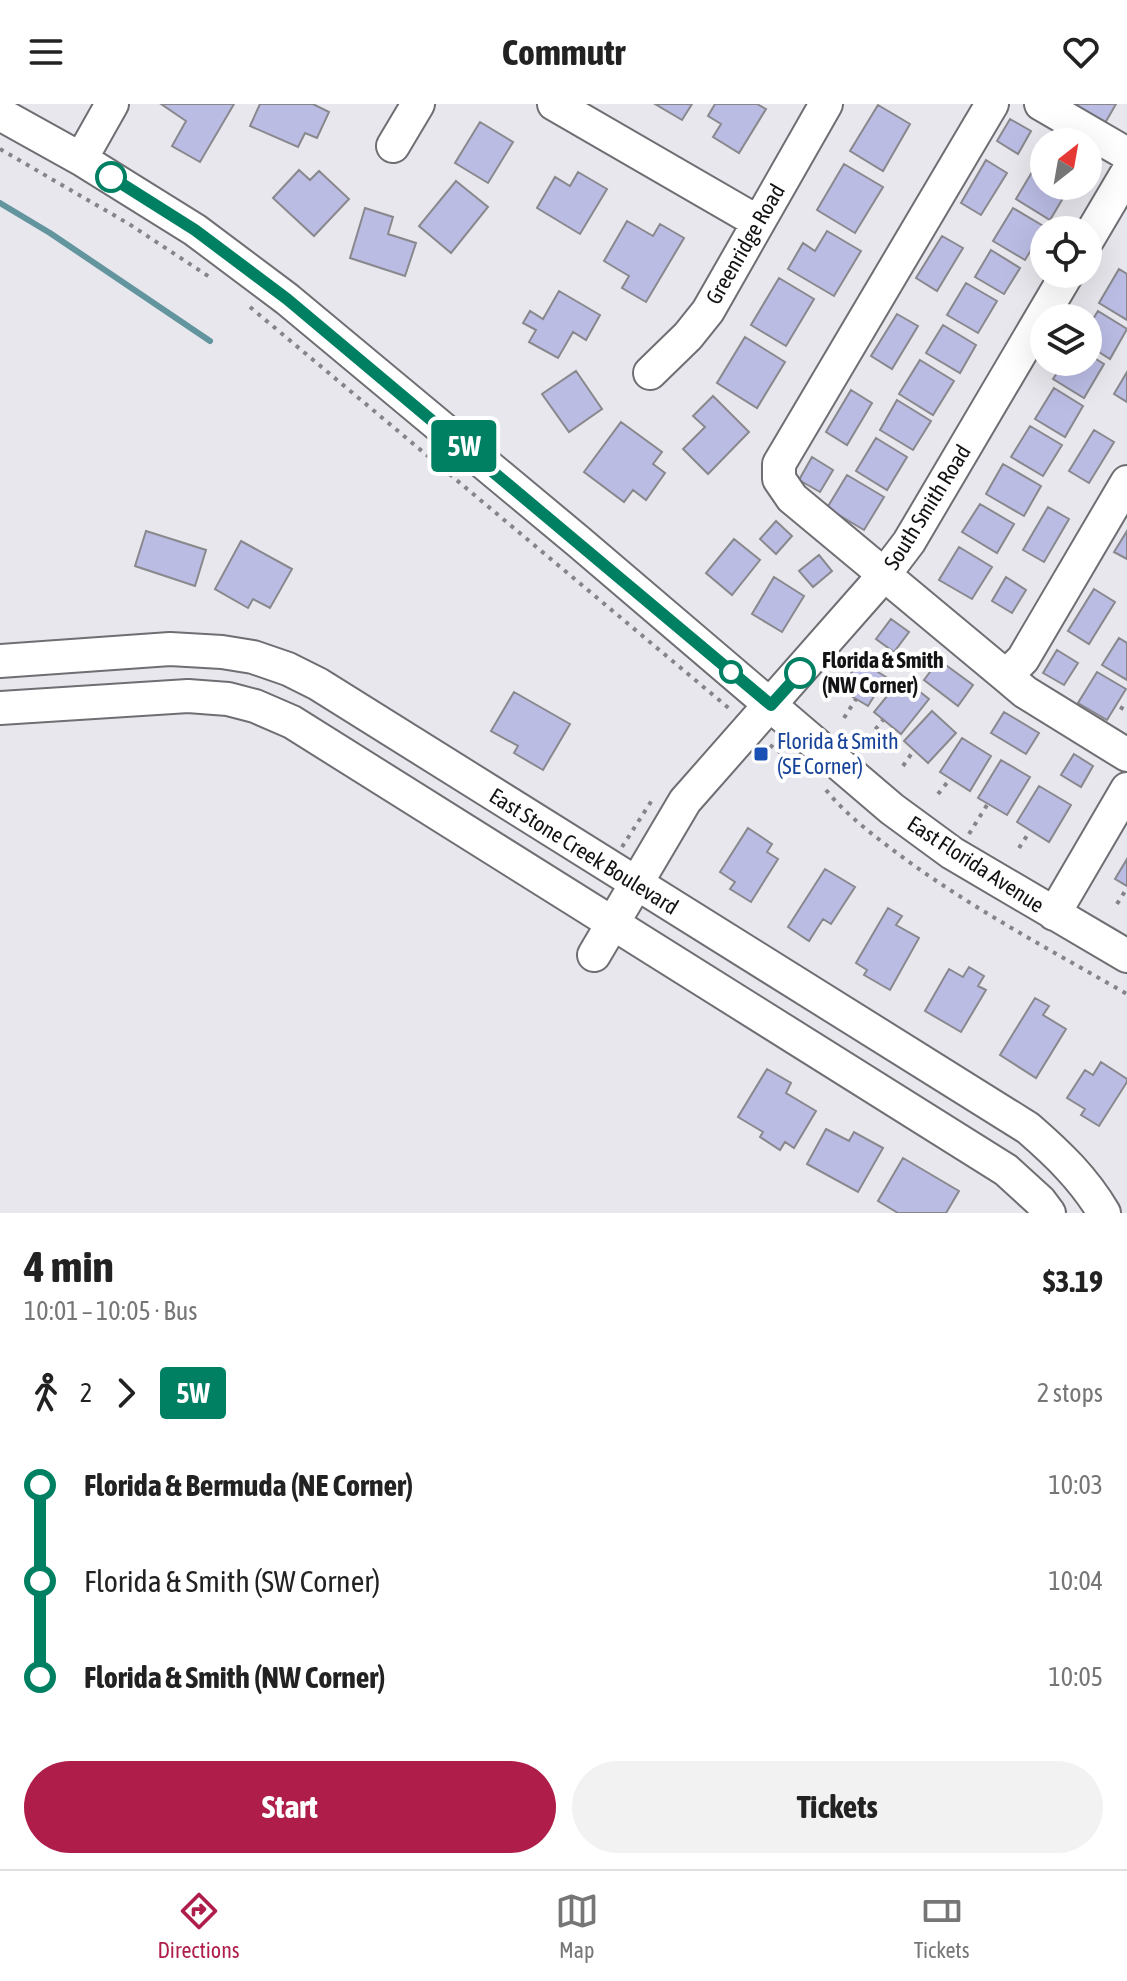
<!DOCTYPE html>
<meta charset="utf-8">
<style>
:root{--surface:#fff;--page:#f2f2f2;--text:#222;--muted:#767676;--line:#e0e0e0;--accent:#af1d4a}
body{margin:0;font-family:"Asap Condensed",sans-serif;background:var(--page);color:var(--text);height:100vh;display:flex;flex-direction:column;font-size:30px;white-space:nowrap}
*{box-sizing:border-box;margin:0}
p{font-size:26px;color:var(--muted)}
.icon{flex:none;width:44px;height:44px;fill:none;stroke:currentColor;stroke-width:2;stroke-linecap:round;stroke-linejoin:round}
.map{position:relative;height:1109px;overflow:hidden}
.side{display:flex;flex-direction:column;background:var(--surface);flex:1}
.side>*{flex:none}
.badge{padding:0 16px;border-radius:6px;font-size:28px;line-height:52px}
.needle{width:52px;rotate:31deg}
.tools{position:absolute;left:1030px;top:24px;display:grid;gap:16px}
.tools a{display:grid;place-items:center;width:72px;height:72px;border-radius:50%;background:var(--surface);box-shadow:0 8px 32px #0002;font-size:40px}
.map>.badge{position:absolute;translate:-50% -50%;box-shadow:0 0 0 4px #fff}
.legs{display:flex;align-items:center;gap:12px;height:88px;padding:0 24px;font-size:26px}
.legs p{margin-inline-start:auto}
.headline{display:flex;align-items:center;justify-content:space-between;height:136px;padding:0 24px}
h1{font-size:44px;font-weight:700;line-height:60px}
.primary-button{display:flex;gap:16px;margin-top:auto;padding:16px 24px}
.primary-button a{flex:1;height:92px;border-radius:48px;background:var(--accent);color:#fff;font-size:32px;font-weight:700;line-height:92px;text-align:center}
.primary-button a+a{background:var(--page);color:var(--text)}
ul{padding:0 24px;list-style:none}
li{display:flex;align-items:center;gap:28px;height:96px;font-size:30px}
li i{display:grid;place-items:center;width:12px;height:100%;margin:0 10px;background:currentColor}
li i::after{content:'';width:20px;height:20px;margin:-10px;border:6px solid;border-radius:50%;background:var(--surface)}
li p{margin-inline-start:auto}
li:first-child i{background:linear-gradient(#0000 50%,currentColor 0)}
li:last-child i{background:linear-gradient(currentColor 50%,#0000 0)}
header{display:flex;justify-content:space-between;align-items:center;height:104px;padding:0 24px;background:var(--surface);font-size:36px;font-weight:700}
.menu{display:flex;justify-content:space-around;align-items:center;height:112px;border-top:2px solid var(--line);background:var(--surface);font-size:22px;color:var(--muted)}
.menu a{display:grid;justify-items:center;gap:4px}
.menu .selected{color:var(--accent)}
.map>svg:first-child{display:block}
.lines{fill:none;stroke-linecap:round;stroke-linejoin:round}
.stream{stroke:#63959e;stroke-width:6}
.building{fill:#bbbce4;stroke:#88888d;stroke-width:2}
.minor-casing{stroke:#6e6e73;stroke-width:36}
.path{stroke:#858589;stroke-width:4;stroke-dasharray:4 6;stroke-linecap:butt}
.minor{stroke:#fff;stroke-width:32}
.line-1-casing{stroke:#fff;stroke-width:18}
.line-1{stroke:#008063;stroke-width:12}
.stop-1-dot{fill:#fff;stroke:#008063;stroke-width:4}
.transit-dot{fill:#1a4fb4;stroke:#fff;stroke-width:3}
.labels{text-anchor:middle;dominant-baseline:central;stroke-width:8;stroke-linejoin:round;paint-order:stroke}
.street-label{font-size:22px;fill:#131315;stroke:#fff}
.stop-label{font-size:22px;font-weight:bold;fill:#131315;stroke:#fff;text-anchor:start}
.transit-label{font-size:22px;fill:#164399;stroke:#fff;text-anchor:start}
</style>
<header><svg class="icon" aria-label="menu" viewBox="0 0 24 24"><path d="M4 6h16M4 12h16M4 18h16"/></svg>Commutr<svg class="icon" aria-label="heart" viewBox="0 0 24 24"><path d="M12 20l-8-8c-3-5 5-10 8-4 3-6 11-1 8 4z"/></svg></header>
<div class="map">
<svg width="1127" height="1109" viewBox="0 0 1127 1109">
<rect width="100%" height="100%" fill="#e7e7ed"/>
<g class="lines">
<path class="stream" d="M0,99L50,129L210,237"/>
</g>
<path class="building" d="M161,0H234L200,58L172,42L186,17Z
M260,0H313L329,8L317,34L305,29L298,43L250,22Z
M655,0H692L682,16Z
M715,0H757L766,5L739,49L713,33L721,20L708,12Z
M1074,0H1116L1105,19Z
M878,1L910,20L883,67L850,47Z
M1010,15L1031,27L1018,50L997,37Z
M480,18L513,38L488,79L455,59Z
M986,56L1007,69L981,111L961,99Z
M844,60L883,83L855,129L817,106Z
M299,66L310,76L319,67L349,95L314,132L273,94Z
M578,68L607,85L580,130L537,104L555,73L570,82Z
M1032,68L1044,75V82H1055L1066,89L1050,116L1016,95Z
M456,77L488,103L451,149L419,122Z
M365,104L393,113L388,130L416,139L405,172L350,154Z
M1013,104L1045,123L1025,156L993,137Z
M627,117L653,132L660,120L684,134L646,198L622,184L629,172L604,157Z
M827,127L861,147L834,192L788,165L803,139L815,147Z
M942,132L963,144L937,187L916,174Z
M991,146L1020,164L1004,190L975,173Z
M1119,165L1127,170V216L1099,199Z
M779,174L814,195L786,242L751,221Z
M966,179L997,197L978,229L947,211Z
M559,187L600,211L586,236L573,228L558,254L529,238L536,226L523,219L530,207L543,215Z
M1098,207L1127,225L1110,255L1088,241V223Z
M897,210L918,222L892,265L871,252Z
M943,221L976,241L960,269L926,249Z
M745,233L785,258L757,304L717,279Z
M1088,250L1104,260L1084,294L1053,275L1064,258H1088Z
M920,256L954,277L933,311L899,290Z
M576,267L602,305L569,328L542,290Z
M1127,268V298L1114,290Z
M1054,284L1083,302L1065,333L1035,315Z
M851,286L872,299L847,341L826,328Z
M713,292L749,328L708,370L683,345L705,323L693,312Z
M897,296L931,317L913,346L880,326Z
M621,318L662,348L653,360L665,369L646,396L633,386L624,398L584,368Z
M1030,322L1062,341L1043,372L1011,353Z
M1094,326L1114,338L1089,379L1069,367Z
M876,334L907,353L887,386L856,367Z
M812,353L833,366L820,388L799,376Z
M1003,360L1041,382L1024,412L986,390Z
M847,371L884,393L864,426L827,404Z
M980,400L1014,420L997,449L962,428Z
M1048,403L1069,415L1044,458L1023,446Z
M776,417L792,432L776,450L760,435Z
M146,427L206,446L195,482L135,462Z
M1127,427V455L1114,448Z
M734,435L760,456L732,491L706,469Z
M241,437L292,465L270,504L253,495L248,504L215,485Z
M959,443L992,463L972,495L939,476Z
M819,451L832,467L813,483L799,467Z
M774,473L804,492L782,528L752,510Z
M1006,473L1026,486L1012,509L992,497Z
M1094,485L1115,498L1089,540L1068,527Z
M891,515L909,528L894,548L876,535Z
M1119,534L1127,539V576L1102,561Z
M1057,546L1078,559L1064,581L1043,569Z
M859,556L886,573L868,602L841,586Z
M939,556L973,581L958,602L924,576Z
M1097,568L1126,585L1107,616L1078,599Z
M902,574L929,595L901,630L874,608Z
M514,588L570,620L543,666L514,649L518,642L491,627Z
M932,607L956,629L928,659L904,637Z
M1004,608L1039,629L1026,650L991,629Z
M962,634L991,652L970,687L940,668Z
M1074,650L1093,662L1081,683L1061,671Z
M1001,656L1030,673L1007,711L978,694Z
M1039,682L1071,701L1049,738L1017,718Z
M748,724L772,740L767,748L778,755L751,798L730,785L735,778L720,768Z
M1127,755V782L1115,775Z
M825,765L855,783L831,820L823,815L809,837L788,823Z
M888,804L902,812L896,821L919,834L890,886L864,871L867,866L856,859Z
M969,863L984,872L978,882L986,886L961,928L925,907L949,865L963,873Z
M1035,894L1049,902L1043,911L1066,925L1036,974L1000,951Z
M1101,958L1127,975V978L1099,1022L1081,1011L1085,1005L1067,994L1085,966L1093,971Z
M767,965L791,979L786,989L816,1007L794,1044L785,1038L780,1046L760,1033L763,1028L738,1013Z
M826,1025L849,1037L854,1028L883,1044L858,1088L807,1060Z
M903,1054L959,1087L946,1109H898L878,1097Z"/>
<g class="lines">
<g class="minor-casing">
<path id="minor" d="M554,0L758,118
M992,0L779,360V375L792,394L1006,572L1025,588L1127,651
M1041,0L1127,50
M0,10L81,55L195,126L287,195L579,438L892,705L952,749L1127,852
M393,42L418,0
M81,55L112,0
M1088,135L1127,69
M650,269L688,232L708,207L826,0
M0,557L170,545L222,548L253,553L288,565L318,580L1028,1024C1058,1050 1084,1075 1104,1109
M1006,572L1023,555L1127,378
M0,604L188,592L228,595L255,602L292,618L1006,1066L1040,1097L1049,1109
M1054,810L1127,685
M594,851L685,697L884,471L909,438L1067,170"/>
</g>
<path class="path" d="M0,45L129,120L211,174
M250,203L731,606
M1120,603L1127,607
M844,614L856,595
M869,633L883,616
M770,641L802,665
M903,662L914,646
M826,686C848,713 877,734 905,755C975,806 1052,847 1127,890
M938,690L950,675
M969,730L987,701
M622,743L654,693
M1019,744L1028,730
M1117,800L1127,784"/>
<use href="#minor" class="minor"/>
</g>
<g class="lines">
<g class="line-1-casing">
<path id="line-1" d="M111,73L195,126L287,195L771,601L800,569"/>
</g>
<use href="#line-1" class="line-1"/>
</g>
<g class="stop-1-dot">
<circle cx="111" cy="73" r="14"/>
<circle cx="731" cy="568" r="10"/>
<circle cx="800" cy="569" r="14"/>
</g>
<rect class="transit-dot" x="753" y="642" width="16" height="16" rx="4"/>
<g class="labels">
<g class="street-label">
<text transform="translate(745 140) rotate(-60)">Greenridge Road</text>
<text transform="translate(927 403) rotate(-58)">South Smith Road</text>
<text transform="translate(584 747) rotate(32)">East Stone Creek Boulevard</text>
<text transform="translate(976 760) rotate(33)">East Florida Avenue</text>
</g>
<g class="stop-label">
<text x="822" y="556">Florida &amp; Smith<tspan x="822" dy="25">(NW Corner)</tspan></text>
</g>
<g class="transit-label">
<text x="777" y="637">Florida &amp; Smith<tspan x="777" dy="25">(SE Corner)</tspan></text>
</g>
</g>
</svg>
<div class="tools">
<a><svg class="needle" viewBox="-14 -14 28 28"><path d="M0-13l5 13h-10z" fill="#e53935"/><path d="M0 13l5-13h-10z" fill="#767676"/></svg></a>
<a><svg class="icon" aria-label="locate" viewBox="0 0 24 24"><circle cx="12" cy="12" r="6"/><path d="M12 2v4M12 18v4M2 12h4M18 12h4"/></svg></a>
<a><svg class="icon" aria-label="layers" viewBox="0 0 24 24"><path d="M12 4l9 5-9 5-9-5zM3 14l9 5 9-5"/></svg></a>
</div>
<b class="badge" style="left:464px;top:342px;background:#008063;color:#fff">5W</b>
</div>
<section class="side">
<div class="headline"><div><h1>4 min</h1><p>10:01 – 10:05 · Bus</p></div><b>$3.19</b></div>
<div class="legs"><svg class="icon" aria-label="walk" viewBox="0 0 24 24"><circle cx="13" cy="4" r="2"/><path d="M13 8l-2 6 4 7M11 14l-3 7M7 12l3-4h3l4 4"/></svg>2<svg class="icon" aria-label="forward" viewBox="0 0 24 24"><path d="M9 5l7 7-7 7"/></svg><b class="badge" style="background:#008063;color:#fff">5W</b><p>2 stops</p></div>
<ul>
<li><i style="color:#008063"></i><b>Florida &amp; Bermuda (NE Corner)</b><p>10:03</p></li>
<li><i style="color:#008063"></i><span>Florida &amp; Smith (SW Corner)</span><p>10:04</p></li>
<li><i style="color:#008063"></i><b>Florida &amp; Smith (NW Corner)</b><p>10:05</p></li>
</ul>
<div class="primary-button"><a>Start</a><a>Tickets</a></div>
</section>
<nav class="menu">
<a class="selected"><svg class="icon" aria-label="directions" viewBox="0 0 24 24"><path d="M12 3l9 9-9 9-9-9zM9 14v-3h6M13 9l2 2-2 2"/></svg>Directions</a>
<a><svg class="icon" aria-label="map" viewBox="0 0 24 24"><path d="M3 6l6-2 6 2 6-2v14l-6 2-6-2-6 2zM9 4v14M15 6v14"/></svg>Map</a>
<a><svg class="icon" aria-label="tickets" viewBox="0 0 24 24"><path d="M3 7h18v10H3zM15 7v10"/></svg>Tickets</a>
</nav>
